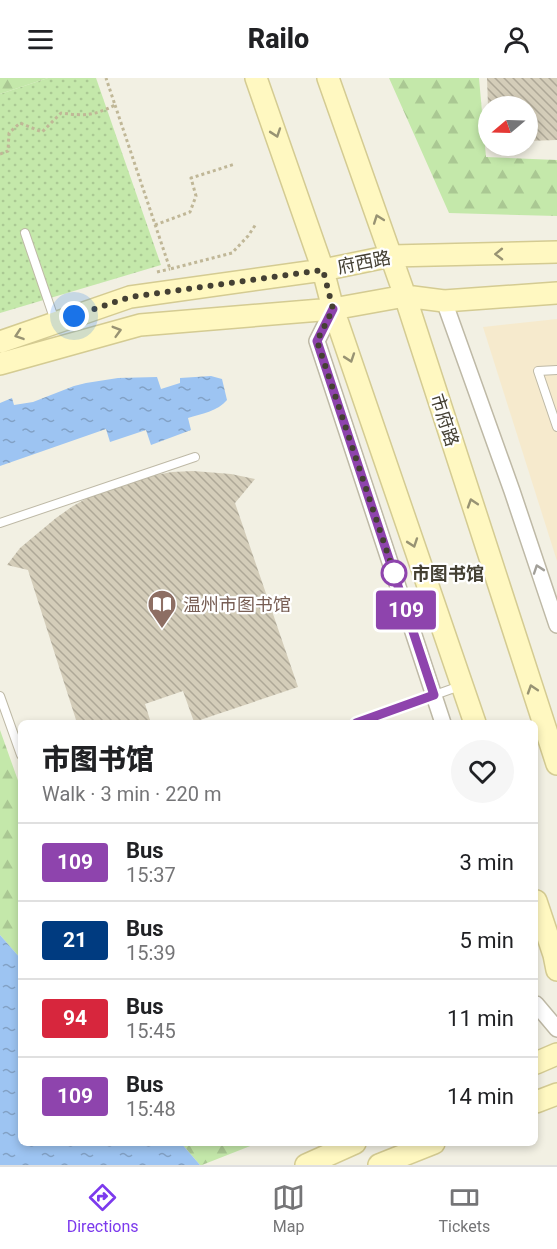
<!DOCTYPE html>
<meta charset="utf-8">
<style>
:root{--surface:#fff;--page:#f6f6f6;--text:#202124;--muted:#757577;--line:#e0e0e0;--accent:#7c3aed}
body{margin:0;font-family:Roboto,"Noto Sans SC",sans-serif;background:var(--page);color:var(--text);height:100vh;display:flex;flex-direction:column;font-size:22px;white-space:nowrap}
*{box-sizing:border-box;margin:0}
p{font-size:20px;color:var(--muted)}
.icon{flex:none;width:33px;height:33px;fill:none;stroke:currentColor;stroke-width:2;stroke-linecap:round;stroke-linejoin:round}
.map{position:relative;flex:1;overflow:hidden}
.panel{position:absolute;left:18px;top:642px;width:520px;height:426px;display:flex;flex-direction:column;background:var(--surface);border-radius:9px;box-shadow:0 3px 9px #0003}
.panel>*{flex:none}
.badge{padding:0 12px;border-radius:4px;font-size:21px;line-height:39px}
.needle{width:39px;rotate:251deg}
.buttons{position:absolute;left:478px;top:18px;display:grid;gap:12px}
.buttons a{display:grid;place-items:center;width:60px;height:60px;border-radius:50%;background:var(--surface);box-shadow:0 3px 9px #0003;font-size:30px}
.you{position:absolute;width:30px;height:30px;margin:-15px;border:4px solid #fff;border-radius:50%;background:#1a73e8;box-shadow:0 0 0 9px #1a73e833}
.map>.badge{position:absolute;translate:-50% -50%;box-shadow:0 0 0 3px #fff}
.round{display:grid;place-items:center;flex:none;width:63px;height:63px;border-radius:32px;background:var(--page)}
.head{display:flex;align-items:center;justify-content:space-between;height:102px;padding:0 24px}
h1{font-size:28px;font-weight:800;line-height:45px}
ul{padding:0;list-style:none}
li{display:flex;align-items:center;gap:18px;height:78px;padding:0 24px;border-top:2px solid var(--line)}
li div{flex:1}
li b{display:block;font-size:22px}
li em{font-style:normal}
li .badge{min-width:66px;font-weight:700;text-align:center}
header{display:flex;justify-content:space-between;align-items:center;height:78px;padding:0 24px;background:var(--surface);font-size:27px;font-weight:800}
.dock{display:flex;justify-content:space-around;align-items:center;height:84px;border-top:2px solid var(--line);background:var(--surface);font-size:16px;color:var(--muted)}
.dock a{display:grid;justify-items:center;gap:3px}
.dock .current{color:var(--accent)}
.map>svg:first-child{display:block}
.commercial{fill:#f6eacd}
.grass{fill:url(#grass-dots)}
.forest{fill:url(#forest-firs)}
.water{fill:url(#water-ripples)}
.building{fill:url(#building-back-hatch)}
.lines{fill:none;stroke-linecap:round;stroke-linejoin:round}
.lane-casing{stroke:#beb9a6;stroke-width:10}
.street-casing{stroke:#beb9a6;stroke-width:18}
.secondary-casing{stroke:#d4cb92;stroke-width:24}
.path{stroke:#c0b797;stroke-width:3;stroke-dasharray:3 3;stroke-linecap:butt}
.lane{stroke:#fff;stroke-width:8}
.street{stroke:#fff;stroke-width:15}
.secondary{stroke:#fff8c1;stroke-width:21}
.oneway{stroke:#989373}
.oneway2{stroke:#a2a099}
.line-casing{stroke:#fff;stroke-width:14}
.line{stroke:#8e44ad;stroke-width:9}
.walk{stroke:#444033;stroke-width:6;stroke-dasharray:0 10.8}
.stop-dot{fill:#fff;stroke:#8e44ad;stroke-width:3}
.labels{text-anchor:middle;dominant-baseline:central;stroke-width:4.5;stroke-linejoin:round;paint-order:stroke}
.street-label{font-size:18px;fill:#444033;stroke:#fff}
.stop-label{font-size:18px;font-weight:bold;fill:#444033;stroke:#fff;text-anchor:start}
.education-label{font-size:18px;fill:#785e54;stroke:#fff;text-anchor:start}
</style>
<header><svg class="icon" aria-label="menu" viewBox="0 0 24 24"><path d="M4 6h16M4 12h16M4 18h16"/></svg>Railo<svg class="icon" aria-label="person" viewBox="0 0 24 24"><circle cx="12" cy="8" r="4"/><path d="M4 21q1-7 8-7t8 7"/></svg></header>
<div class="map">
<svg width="557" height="1087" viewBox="0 0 557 1087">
<defs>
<pattern id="grass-dots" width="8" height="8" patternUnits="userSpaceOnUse" patternTransform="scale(1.5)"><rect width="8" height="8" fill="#c4e8aa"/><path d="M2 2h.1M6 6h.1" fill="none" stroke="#aac893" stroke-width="1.8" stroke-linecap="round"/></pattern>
<pattern id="forest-firs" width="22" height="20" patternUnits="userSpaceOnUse" patternTransform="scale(1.5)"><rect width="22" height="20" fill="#c4e8aa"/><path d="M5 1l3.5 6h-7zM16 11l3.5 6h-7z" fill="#aac893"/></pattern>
<pattern id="water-ripples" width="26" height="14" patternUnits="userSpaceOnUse" patternTransform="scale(1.5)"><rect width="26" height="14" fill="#9dc4f2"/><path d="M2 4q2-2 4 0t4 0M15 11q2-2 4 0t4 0" fill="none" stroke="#82a1c5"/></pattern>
<pattern id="building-back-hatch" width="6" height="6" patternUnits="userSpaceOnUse" patternTransform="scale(1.5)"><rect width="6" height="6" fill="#d4cdb9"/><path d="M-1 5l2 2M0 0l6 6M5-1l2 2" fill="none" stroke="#aea897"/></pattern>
</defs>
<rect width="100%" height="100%" fill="#f2f0e3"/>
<path class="commercial" d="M557,241V483L483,249Z"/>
<path class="grass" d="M48,0H96L161,187L0,235V16Z"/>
<path class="forest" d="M0,0H48L0,16Z
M389,0H479L486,79L557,82V138L449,135Z
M0,652L21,711V881L0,857Z
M181,1065H258L202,1087H200Z"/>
<path class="water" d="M211,298L222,301L227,322C218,333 201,336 188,340L191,352L151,367L146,352L110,364L106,351L0,388V325L12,320L14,327L33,324L74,308L86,305L118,300L157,299L161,311L180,305V300Z
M0,857L21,881V1065H181L200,1087H0Z"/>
<path class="building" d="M487,0H557V62L528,63V28H488Z
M193,393L231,396L255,401L235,425L298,609L194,644L183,613L145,626L151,645H77L28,492L7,487L20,470L56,440L73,428L91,418L113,409L150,398L172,394Z"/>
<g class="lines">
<g class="lane-casing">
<path id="lane" d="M25,155L55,243
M557,292L538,293L557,349
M0,445L195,379
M0,618L21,677
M356,645L460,608"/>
</g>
<g class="street-casing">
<path id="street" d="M444,223L512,413L557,547
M333,231L317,263L443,645
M536,926L557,951"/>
</g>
<g class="secondary-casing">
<path id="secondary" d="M256,0L323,192L333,231L475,645
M328,0L405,218L557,686
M0,264L130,219L323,192L391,178L557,174
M0,286L140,247L333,231L405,218L444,223L557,215
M536,823L554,877L557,892
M536,985L557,976
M536,1024L557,1016
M306,1087L355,1065
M379,1087L434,1065"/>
</g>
<path class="path" d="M115,27L170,191L232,175L248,158L256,146
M0,76L8,73L9,55L20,45L42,54L61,35C85,38 93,38 115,27L106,0
M155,147L190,134L196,118L191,100L235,86
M157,194L170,191"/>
<use href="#lane" class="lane"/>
<use href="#street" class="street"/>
<use href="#secondary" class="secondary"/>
</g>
<defs><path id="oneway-chevron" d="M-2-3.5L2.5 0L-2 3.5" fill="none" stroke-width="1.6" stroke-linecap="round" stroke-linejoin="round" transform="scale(1.5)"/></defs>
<g class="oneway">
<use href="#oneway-chevron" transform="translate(276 55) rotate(71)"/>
<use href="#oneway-chevron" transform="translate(378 141) rotate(-110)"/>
<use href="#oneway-chevron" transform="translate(499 176) rotate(179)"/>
<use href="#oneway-chevron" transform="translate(117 253) rotate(-16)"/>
<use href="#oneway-chevron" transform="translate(19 257) rotate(161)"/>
<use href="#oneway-chevron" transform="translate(350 280) rotate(71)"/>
<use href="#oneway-chevron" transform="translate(472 425) rotate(-108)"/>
<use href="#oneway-chevron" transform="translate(413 465) rotate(71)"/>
<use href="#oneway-chevron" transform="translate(532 611) rotate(-108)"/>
</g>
<use class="oneway2" href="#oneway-chevron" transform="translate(538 491) rotate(-109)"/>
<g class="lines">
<g class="line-casing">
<path id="line" d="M333,231L317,263L434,617L356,645"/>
</g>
<use href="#line" class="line"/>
<path class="walk" d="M74,238L130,219L323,192L333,231L317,263L397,504L394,495"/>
</g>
<defs>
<g id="library-pin" transform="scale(1.5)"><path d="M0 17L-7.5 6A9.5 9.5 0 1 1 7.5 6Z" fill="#8d6e63" stroke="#fff"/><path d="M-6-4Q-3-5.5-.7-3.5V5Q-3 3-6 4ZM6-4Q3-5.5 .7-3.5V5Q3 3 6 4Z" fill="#fff"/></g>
</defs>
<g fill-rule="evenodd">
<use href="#library-pin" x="162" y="526"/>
</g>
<circle class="stop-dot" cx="394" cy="495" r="12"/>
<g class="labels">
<g class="street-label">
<text transform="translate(364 184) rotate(-11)">府西路</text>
<text transform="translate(445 342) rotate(72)">市府路</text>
</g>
<g class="stop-label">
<text x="412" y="495">市图书馆</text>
</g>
<g class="education-label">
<text x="183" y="526">温州市图书馆</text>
</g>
</g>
</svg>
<div class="buttons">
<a><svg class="needle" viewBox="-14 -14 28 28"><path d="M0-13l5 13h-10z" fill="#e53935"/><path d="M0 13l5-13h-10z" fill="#757577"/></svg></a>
</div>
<div class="you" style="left:74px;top:238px"></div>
<b class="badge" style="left:406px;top:532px;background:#8e44ad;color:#fff">109</b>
<section class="panel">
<div class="head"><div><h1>市图书馆</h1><p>Walk · 3 min · 220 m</p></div><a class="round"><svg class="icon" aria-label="heart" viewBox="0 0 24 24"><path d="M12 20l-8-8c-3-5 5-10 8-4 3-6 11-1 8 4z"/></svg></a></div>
<ul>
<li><span class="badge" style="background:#8e44ad;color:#fff">109</span><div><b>Bus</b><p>15:37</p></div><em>3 min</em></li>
<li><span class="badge" style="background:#003b80;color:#fff">21</span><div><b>Bus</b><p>15:39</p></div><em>5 min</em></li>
<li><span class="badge" style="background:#d7263d;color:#fff">94</span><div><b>Bus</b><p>15:45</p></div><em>11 min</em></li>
<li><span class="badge" style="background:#8e44ad;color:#fff">109</span><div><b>Bus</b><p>15:48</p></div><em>14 min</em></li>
</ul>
</section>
</div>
<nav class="dock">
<a class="current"><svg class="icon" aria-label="directions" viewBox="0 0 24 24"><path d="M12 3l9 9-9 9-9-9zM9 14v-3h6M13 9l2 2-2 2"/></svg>Directions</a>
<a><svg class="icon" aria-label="map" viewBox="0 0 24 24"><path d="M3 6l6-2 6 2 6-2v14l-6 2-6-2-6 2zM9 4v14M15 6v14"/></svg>Map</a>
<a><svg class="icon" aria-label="tickets" viewBox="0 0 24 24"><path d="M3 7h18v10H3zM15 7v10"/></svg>Tickets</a>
</nav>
